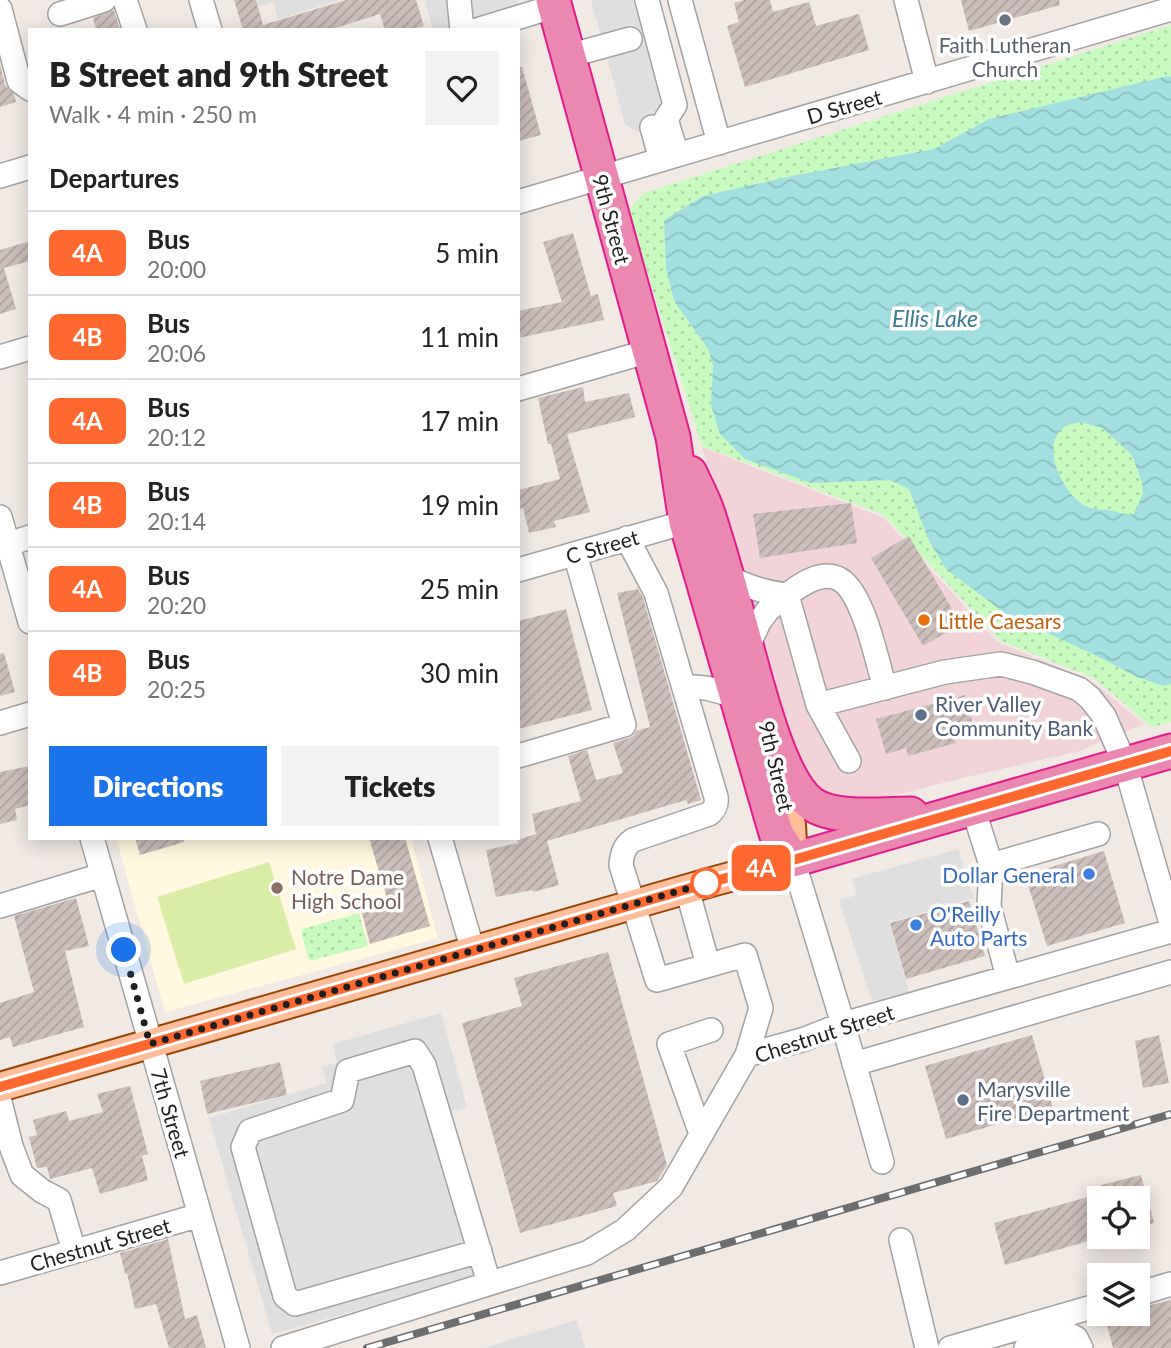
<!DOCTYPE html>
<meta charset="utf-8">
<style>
:root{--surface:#fff;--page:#f2f2f2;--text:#222;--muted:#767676;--line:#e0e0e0;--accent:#1a73e8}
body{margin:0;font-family:Lato,sans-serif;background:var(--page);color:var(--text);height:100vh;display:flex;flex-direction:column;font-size:26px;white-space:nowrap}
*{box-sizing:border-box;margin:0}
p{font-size:23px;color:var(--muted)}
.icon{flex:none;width:38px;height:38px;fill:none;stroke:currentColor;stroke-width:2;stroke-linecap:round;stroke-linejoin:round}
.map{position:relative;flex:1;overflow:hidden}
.panel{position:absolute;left:28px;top:28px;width:492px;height:812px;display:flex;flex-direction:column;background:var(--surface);border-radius:0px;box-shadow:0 4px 18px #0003}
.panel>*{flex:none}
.badge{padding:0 14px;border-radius:10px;font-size:24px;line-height:46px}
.controls{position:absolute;left:1087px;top:1186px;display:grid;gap:14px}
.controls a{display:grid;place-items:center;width:63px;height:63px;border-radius:0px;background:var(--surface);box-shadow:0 4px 18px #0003;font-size:35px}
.you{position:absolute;width:35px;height:35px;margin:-18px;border:5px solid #fff;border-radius:50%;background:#1a73e8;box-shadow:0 0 0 10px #1a73e833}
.map>.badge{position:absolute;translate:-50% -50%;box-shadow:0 0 0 4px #fff}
h2{padding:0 21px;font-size:26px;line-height:63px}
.round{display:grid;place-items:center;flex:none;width:74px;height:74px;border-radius:0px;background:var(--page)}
.overview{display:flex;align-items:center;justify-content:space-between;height:119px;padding:0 21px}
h1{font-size:33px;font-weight:800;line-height:52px}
.cta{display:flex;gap:14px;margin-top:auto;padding:14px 21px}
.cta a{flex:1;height:80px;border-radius:0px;background:var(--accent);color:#fff;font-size:28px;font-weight:800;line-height:80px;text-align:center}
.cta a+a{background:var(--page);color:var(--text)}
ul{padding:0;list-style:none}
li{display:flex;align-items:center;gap:21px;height:84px;padding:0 21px;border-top:2px solid var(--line)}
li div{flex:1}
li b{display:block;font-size:26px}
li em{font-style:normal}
li .badge{min-width:77px;font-weight:700;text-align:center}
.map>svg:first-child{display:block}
.commercial{fill:#f2d3d8}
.education{fill:#fff8de}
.grass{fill:#d9eca8}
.park{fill:url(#park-dots)}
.parking{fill:#dfdfdf}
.water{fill:url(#water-waves);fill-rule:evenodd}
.building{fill:url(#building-hatch)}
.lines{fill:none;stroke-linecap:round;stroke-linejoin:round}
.minor-casing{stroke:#a3a3a3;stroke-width:26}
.major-casing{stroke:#940;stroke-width:32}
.highway-casing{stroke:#e31c8d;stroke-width:37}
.minor{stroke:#fff;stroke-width:23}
.major{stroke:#ffbd9a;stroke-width:28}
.highway{stroke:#eb88b1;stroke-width:33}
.rail-casing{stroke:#6d6d6d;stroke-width:8}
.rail{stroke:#fff;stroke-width:5;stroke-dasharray:16;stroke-linecap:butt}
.line-casing{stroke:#fff;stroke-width:16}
.line{stroke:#ff692f;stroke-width:10}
.walk{stroke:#1f1f1f;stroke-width:7;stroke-dasharray:0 12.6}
.worship-dot{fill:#6b7280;stroke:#fff;stroke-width:2.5}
.food-dot{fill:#e8710a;stroke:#fff;stroke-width:2.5}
.service-dot{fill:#5c6f8a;stroke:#fff;stroke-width:2.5}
.shop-dot{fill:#3f7fe0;stroke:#fff;stroke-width:2.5}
.stop-dot{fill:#fff;stroke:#ff692f;stroke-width:3.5}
.education-dot{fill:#8d6e63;stroke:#fff;stroke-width:2.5}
.labels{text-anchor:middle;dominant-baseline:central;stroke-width:7;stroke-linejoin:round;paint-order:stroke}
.worship-label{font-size:21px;fill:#5b616d;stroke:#fff}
.street-label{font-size:21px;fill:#1f1f1f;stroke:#fff}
.food-label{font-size:21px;fill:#c56008;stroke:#fff;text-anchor:start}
.service-label{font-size:21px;fill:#4e5e75;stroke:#fff;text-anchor:start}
.shop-label{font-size:21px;fill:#366cbe;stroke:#fff;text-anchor:end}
.education-label{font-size:21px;fill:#785e54;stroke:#fff;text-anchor:start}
.water-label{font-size:23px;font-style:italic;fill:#3b7b93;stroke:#fff}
</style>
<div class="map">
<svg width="1171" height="1348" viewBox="0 0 1171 1348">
<defs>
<pattern id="park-dots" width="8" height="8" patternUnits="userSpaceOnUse" patternTransform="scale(1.75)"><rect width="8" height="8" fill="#c8fcbf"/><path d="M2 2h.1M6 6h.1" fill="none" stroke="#abd8a4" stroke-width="1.8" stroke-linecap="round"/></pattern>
<pattern id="water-waves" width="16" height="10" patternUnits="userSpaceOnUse" patternTransform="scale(1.75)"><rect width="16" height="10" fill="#a3dfe0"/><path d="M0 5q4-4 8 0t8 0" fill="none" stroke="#8cbfc0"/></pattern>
<pattern id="building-hatch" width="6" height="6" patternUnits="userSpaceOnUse" patternTransform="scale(1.75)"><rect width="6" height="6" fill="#ccbeba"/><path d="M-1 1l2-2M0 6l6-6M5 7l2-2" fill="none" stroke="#afa39f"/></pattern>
</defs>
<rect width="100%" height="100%" fill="#f0e9e4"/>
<path class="commercial" d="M702,447L884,518L997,642L1090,680L1144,724L1080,751L962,778L861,804L822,797L791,749L772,667L733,560Z"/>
<path class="education" d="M116,838H411L438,938L165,1012Z"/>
<path class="grass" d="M269,862L296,949L184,984L157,897Z"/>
<path class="park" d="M1171,25V722L1152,727L1094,678L1001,641L884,515L702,446L628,210L644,193Z
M359,913L368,946L309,961L301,932L302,929Z"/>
<path class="parking" d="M257,0H341L278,19L273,2L258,6Z
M425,0H517L519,10L445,30H433Z
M591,0H641L670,103L663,126L638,132L625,124Z
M958,849L974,898L889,922L909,992L872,1001L839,900L857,895L852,879Z
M441,1013L467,1107L451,1112L495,1272L272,1334L209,1118L327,1083L322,1067L337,1063L333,1044Z
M577,1320L585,1348H483Z"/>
<path class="water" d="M1168,76L1171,77V684L1164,686L1137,677L1095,655L1006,614L946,569L929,541L909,489L890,480L811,483L745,459L720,434L711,405L713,364L708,349L674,301L666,268L664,220L703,196L792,176L934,149L989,119ZM1084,423L1102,428L1132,455L1142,483L1143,494L1133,515C1126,514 1119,513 1113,511C1101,508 1095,512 1082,504C1063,491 1040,447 1063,428C1069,423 1077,423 1084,423Z"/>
<path class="building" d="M234,0H256L263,25L346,0H416L424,26L409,30H385L380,14L329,30H243Z
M744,0H770L773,12L809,2L816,26L859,14L869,50L745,87L727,26L739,22L734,3Z
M961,0H1059L1060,5L969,31Z
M114,10L120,30H96L93,18Z
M0,64L5,85L14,94L16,102L0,107Z
M522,67L541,135L518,141V68Z
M573,233L591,296L598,294L604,320L518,338V311L562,302L543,242Z
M30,241V261L0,269L4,268L16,309L0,314V250Z
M583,387L585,402L629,393L635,417L567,434L590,512L554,521L556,527L529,533L523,508L518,509V490L560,479L551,444H548L538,398Z
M851,503L857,543L760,558L753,514Z
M909,536L961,624L923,646L871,558Z
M638,589L643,598L701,800L688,804L686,800L547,841L559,885L533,892L532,890L496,897L486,850L518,843L517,840L536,834L532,814L581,801L568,756L587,750L596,780L623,773L613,743L629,738L634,735L636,731L650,727L617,593Z
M566,609L592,710L518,729V621Z
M4,653L15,692L0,696V654Z
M965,695L974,729L954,735L956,743L908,756L906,748L886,754L876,719Z
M30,766V805L15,809L17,820L0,824V772Z
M135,838H184V842L140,855Z
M369,838H405L430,926L370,944L361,910L388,902Z
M1104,851L1125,923L1047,946L1025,875Z
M76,898L89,946L65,951L84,1027L13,1047L10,1037L0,1040V1003L34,992L14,916Z
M969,901L985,956L906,979L890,923Z
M608,952L667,1165L657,1181L613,1193L617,1206L520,1233L462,1023L522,1006L514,978Z
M1032,1035L1053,1108L946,1139L925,1066Z
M1159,1035L1169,1083L1143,1088L1135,1041Z
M280,1062L287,1095L207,1114L200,1081Z
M130,1086L148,1154L142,1156L148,1180L100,1194L92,1168L50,1179L47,1167L37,1168L29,1137L37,1135L33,1120L66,1111L69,1121L103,1112L97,1094Z
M1141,1175L1154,1223L1138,1228V1199H1105L1101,1185Z
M1099,1194V1238L1005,1265L994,1223Z
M168,1239L185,1319L197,1315L206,1348H169L156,1304L135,1309L127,1273L125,1274L120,1253Z
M1171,1300V1348H1113L1105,1317L1115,1314H1138V1308Z"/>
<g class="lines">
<g class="minor-casing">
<path id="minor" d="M125,0L135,30
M201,0L210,30
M459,0L462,30
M647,0L675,105L666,119L677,155
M680,0L719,143
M906,0L927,82
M0,9L19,81L30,89
M60,14L104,0
M477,30L555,6
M568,56L630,39
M652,127L661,160
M0,176L30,167
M518,202L1171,9
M0,357L30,348
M518,389L649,351
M0,517L30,622
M627,538L656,593L716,797C717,805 715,809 709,814L633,840C624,846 622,854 621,865L657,980L745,955L761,1008L747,1055
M0,547L30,537
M518,570L686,522
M726,576C748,587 763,592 787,595
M747,649L759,622L768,610L787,595
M684,688C701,684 721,692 737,697
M885,688C877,662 863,588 837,578C820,571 800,585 787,595L818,705L945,672L1001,664L1032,672L1079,689L1090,698L1104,716L1125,764L1171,923
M818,705L849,761
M0,723L30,714
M518,756L624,725L575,554
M973,808L991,865L989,906L1008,977
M92,838L238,1348
M440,838L473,951
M793,860L843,1024L882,1162
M991,865L1098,834
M687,889L708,965
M0,906L102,875
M854,1064L1171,972
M0,1102L11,1146L22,1175L42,1191L59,1200L74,1251
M701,1134L669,1044L711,1030
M901,1240L927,1348
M480,1251L295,1304L285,1296L243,1147L250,1131L342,1100L348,1071L415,1051L424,1065L489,1283
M0,1273L200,1215
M1138,1294L1171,1284
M283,1348L587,1253L625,1230L671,1187L747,1055L805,1039L843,1024L1171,931
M950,1348L1099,1305
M1026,1348L1070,1335L1076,1338L1081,1348"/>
</g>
<g class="major-casing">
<path id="major" d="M0,1087L715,881L793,860L791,825L774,762"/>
</g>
<g class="highway-casing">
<path id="highway" d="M553,0L673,437L686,522L776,833L793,860L1171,751
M690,473C696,487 705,502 709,517C723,560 735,605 747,649C758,687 780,782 812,804C834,820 884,814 911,814"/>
</g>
<use href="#minor" class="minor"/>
<use href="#major" class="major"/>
<use href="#highway" class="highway"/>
<g class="rail-casing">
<path id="rail" d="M367,1348L1171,1114"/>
</g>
<use href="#rail" class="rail"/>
</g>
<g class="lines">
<g class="line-casing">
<path id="line" d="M0,1087L715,881L793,860L1171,751"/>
</g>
<use href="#line" class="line"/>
<path class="walk" d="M124,950L150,1044L706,883"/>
</g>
<circle class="worship-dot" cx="1005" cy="20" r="7"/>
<circle class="food-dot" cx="924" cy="620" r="7"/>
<g class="service-dot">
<circle cx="921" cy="715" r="7"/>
<circle cx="963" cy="1100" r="7"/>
</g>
<g class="shop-dot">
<circle cx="1089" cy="874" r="7"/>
<circle cx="916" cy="925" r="7"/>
</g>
<circle class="stop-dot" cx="706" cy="883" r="14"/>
<circle class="education-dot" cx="277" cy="888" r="7"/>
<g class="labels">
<g class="worship-label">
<text x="1005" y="44">Faith Lutheran<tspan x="1005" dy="24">Church</tspan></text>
</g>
<g class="street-label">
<text transform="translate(844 106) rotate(-16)">D Street</text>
<text transform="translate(612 219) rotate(75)">9th Street</text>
<text transform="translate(602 546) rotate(-16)">C Street</text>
<text transform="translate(777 766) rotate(77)">9th Street</text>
<text transform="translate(824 1033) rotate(-18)">Chestnut Street</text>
<text transform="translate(171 1113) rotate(74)">7th Street</text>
<text transform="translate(100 1244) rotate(-16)">Chestnut Street</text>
</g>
<g class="food-label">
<text x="938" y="620">Little Caesars</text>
</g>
<g class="service-label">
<text x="935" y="703">River Valley<tspan x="935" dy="24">Community Bank</tspan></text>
<text x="977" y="1088">Marysville<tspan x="977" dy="24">Fire Department</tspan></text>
</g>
<g class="shop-label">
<text x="1075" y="874">Dollar General</text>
<text x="930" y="913" text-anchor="start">O'Reilly<tspan x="930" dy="24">Auto Parts</tspan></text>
</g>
<g class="education-label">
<text x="291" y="876">Notre Dame<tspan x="291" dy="24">High School</tspan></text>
</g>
<g class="water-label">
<text x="935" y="318">Ellis Lake</text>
</g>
</g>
</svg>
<div class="controls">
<a><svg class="icon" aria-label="locate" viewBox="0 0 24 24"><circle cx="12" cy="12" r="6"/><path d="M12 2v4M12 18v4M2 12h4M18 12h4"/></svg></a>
<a><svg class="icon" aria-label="layers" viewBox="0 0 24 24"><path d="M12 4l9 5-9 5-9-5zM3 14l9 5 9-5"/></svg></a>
</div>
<div class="you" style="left:124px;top:950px"></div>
<b class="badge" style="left:761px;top:868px;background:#ff692f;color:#fff">4A</b>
<section class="panel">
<div class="overview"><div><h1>B Street and 9th Street</h1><p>Walk · 4 min · 250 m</p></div><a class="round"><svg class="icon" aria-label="heart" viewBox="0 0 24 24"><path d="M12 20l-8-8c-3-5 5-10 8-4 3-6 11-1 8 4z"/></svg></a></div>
<h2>Departures</h2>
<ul>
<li><span class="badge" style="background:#ff692f;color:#fff">4A</span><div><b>Bus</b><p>20:00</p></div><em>5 min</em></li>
<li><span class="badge" style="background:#ff692f;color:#fff">4B</span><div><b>Bus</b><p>20:06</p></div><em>11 min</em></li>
<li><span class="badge" style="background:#ff692f;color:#fff">4A</span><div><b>Bus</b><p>20:12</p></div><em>17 min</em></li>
<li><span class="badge" style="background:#ff692f;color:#fff">4B</span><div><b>Bus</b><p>20:14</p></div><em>19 min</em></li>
<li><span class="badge" style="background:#ff692f;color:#fff">4A</span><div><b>Bus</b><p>20:20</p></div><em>25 min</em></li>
<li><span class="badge" style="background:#ff692f;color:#fff">4B</span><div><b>Bus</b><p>20:25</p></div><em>30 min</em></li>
</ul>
<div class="cta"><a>Directions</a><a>Tickets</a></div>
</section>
</div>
